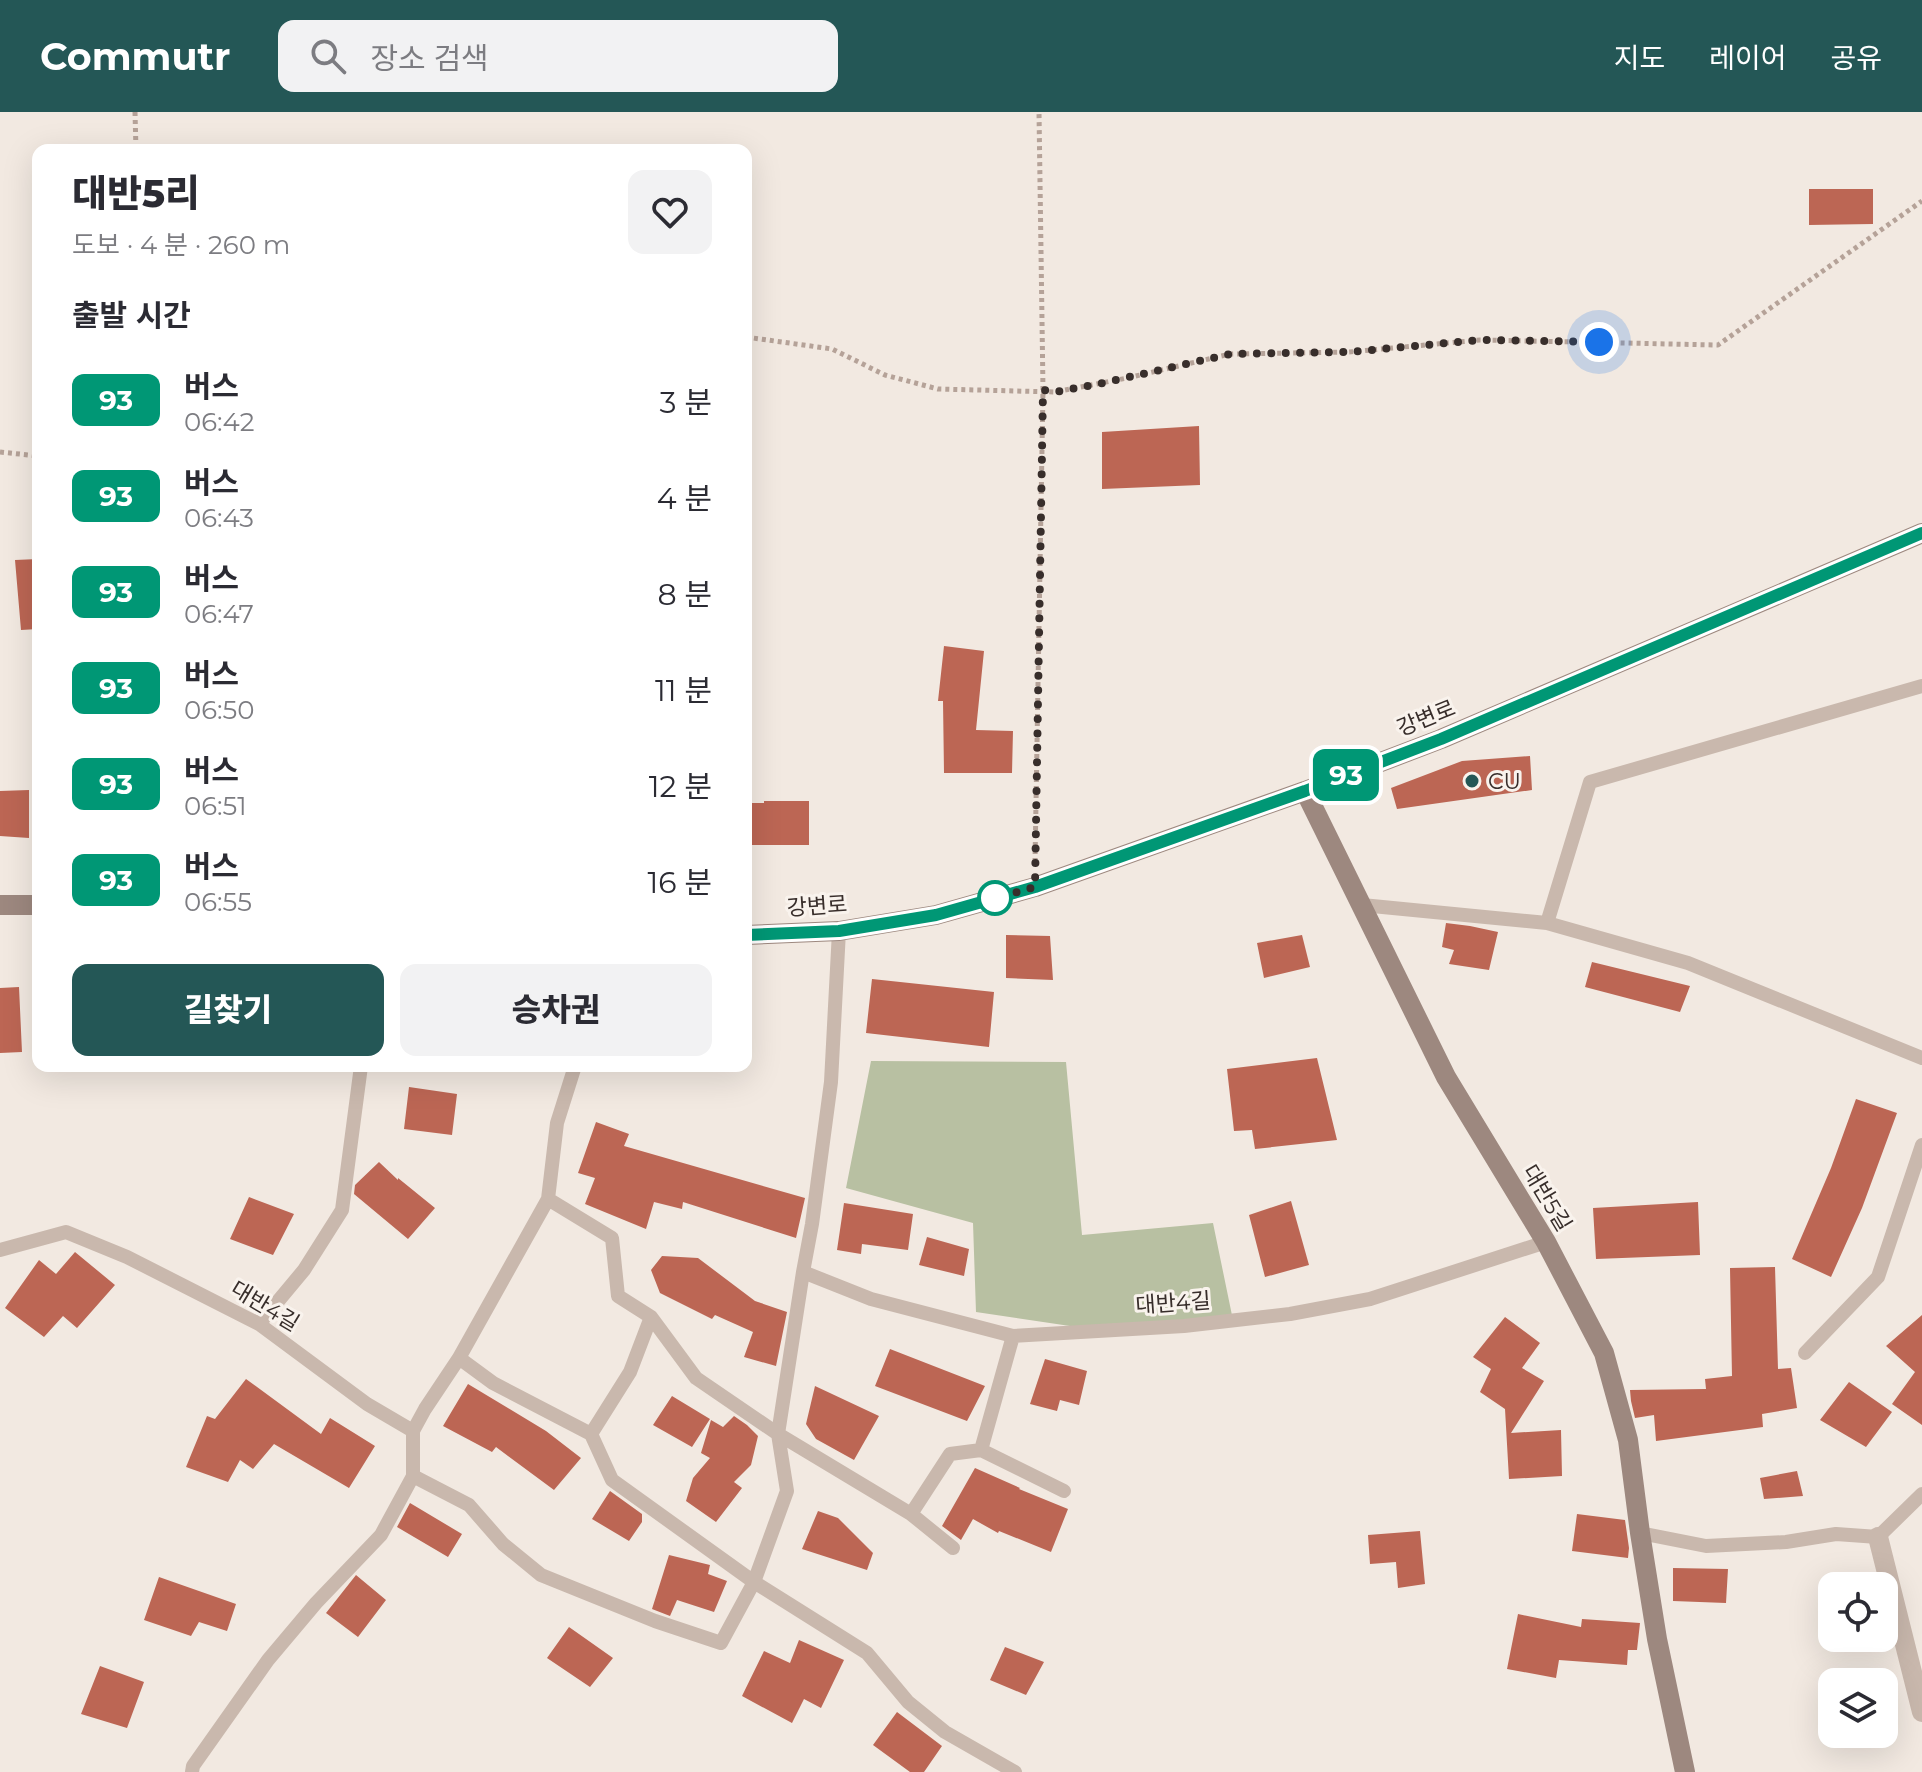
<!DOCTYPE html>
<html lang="ko">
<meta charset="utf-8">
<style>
:root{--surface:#fff;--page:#f2f2f3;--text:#2b2b33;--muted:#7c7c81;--accent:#245756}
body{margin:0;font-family:Montserrat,"Noto Sans KR",sans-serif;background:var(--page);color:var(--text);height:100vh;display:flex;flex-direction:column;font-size:30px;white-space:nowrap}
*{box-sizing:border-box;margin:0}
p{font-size:26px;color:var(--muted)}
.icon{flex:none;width:44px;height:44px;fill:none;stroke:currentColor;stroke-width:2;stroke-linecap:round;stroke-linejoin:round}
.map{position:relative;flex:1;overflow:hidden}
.details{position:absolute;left:32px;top:32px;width:720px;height:928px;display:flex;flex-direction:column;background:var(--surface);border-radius:16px;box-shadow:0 8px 32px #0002}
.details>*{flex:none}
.badge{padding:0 16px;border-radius:12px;font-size:28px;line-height:52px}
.fabs{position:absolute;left:1818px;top:1460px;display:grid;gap:16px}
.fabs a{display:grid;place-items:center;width:80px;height:80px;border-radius:16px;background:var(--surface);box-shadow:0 8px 32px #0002;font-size:40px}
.you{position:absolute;width:40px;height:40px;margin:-20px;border:6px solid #fff;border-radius:50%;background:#1a73e8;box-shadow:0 0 0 12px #1a73e833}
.map>.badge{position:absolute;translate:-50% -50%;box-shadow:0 0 0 4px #fff}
h2{padding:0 40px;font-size:30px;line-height:72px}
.round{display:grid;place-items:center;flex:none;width:84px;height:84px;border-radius:16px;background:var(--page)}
.overview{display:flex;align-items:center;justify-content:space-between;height:136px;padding:0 40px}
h1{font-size:38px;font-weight:800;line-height:60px}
.button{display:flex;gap:16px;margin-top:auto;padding:16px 40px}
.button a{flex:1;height:92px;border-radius:16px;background:var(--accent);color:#fff;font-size:32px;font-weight:800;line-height:92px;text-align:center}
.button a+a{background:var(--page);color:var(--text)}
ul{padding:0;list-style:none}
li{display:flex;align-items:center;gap:24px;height:96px;padding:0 40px}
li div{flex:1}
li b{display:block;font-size:30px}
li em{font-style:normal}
li .badge{min-width:88px;font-weight:700;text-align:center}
header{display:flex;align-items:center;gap:48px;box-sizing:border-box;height:112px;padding:0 40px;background:var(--accent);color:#fff}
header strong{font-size:38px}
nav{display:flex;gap:44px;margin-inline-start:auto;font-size:28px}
.search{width:560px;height:72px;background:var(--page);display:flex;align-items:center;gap:20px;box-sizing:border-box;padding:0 28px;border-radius:16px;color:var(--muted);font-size:30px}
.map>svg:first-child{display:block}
.green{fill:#b8c0a2}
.building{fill:#bc6654}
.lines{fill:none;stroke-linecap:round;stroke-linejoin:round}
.path{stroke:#b5a298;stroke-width:5;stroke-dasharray:4 4;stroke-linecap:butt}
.lane{stroke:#c9b8ad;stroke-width:14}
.street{stroke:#c9b8ad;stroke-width:20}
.secondary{stroke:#9d887f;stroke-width:20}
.line-casing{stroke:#fff;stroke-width:18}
.line{stroke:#009775;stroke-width:12}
.walk{stroke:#382e2b;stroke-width:8;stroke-dasharray:0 14.4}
.poi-dot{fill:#245756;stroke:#f9f3ed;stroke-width:3}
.stop-dot{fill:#fff;stroke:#009775;stroke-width:4}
.labels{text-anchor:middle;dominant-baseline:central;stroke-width:6;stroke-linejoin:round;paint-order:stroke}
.street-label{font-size:22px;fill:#382e2b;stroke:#f9f3ed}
.poi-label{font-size:22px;fill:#382e2b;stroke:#f9f3ed;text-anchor:start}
</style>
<header>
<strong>Commutr</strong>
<div class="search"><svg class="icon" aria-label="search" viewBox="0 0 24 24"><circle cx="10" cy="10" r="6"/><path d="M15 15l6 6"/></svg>장소 검색</div>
<nav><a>지도</a><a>레이어</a><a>공유</a></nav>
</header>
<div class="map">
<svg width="1922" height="1660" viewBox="0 0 1922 1660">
<rect width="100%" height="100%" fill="#f2e9e1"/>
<path class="green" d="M871,949L1066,950L1082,1123L1213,1111L1234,1213L1097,1218L976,1200L973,1111L846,1076Z"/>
<path class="building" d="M1809,77H1873V112L1809,113Z
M1199,314L1200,373L1102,377V320Z
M38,447V517L21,518L15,448Z
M944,534L984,539L976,618L1013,619L1012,661H944L943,589H938Z
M1530,644L1532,678L1397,697L1391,676L1462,649Z
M29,678V726L0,724V679Z
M764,689H809V733H746V691H764Z
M1446,811L1470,814L1498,820L1489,858L1449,852L1454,838L1442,835Z
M1006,823L1050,824L1053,868L1006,866Z
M1302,823L1310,855L1264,866L1257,831Z
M1592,850L1690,874L1680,900L1585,875Z
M872,867L994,880L989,935L866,921Z
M19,875L22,940L0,941V876Z
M1317,946L1337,1028L1255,1037L1252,1018L1234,1019L1227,957Z
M409,975L457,982L452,1023L404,1017Z
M1856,987L1897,1001L1862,1096L1831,1165L1792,1147L1831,1056Z
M596,1010L629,1022L624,1034L805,1086L796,1126L683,1090L682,1097L654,1090L646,1117L585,1092L595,1066L578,1061Z
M379,1050L398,1068V1066L435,1096L408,1127L354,1082L355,1073Z
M249,1085L294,1102L273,1143L230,1127Z
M1291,1089L1309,1153L1265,1165L1249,1103Z
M1698,1090L1700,1143L1596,1147L1593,1096Z
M844,1091L913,1102L908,1138L862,1132L861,1142L837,1138Z
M927,1125L969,1137L964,1164L919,1153Z
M75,1140L115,1173L77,1216L63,1204L44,1225L5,1196L39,1148L56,1162Z
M662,1144L698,1146L755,1189L787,1200L776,1254L744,1245L753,1220L715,1203L712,1207L660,1181L651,1158Z
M1775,1155L1778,1257L1791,1256L1797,1296L1762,1302L1763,1315L1656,1329L1654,1303L1635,1306L1631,1289L1630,1278L1706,1277L1705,1267L1732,1264L1730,1156Z
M1922,1203V1313L1892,1292L1915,1260L1886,1234Z
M1505,1205L1540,1231L1522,1256L1544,1269L1511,1321L1561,1318L1562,1364L1509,1367L1505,1297L1480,1280L1491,1257L1473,1245Z
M890,1237L985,1274L967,1309L875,1274Z
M1045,1247L1087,1259L1079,1293L1060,1288L1057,1299L1030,1292Z
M246,1267L321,1322L330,1306L375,1334L349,1376L274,1332L253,1357L240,1348L228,1370L186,1355L207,1304L215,1307Z
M1849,1270L1892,1300L1866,1335L1820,1308Z
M468,1272L546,1319L581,1346L554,1378L496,1335L492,1340L443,1314Z
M815,1274L879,1304L854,1348L816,1327L806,1312Z
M672,1284L710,1307L692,1335L653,1313Z
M734,1304L747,1313L758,1324L751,1353L734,1370L742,1376L716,1410L686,1389L693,1366L710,1346L701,1341L711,1308L723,1315Z
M975,1356L1020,1376L1019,1377L1068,1397L1051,1440L999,1419L998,1421L973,1407L961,1428L942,1414Z
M1797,1359L1803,1384L1764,1387L1760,1366Z
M610,1379L642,1402V1410L629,1429L592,1407Z
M410,1391L462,1422L448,1445L397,1415Z
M818,1399L838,1406L873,1441L867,1458L802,1437Z
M1577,1402L1625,1408L1629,1436L1628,1446L1572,1439Z
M1420,1419L1425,1472L1398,1476L1396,1450L1370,1452L1368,1423Z
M669,1443L710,1453L708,1462L727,1469L714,1500L677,1488L670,1504L652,1497Z
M1673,1456L1728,1457L1726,1491L1673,1489Z
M356,1463L386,1488L358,1525L326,1501Z
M159,1465L236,1492L227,1519L199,1510L191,1524L144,1508Z
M1518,1502L1581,1515L1582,1507L1640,1511L1637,1538H1628L1627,1553L1559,1548L1556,1566L1507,1557Z
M569,1515L613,1546L590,1575L547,1546Z
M799,1528L844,1548L821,1596L804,1587L792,1611L742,1584L764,1539L790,1551Z
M1005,1535L1044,1550L1026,1583L990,1568Z
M100,1554L144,1570L127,1616L81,1602Z
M897,1600L942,1634L924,1660H910L873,1633Z"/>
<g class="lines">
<path class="path" d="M135,0L136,38
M746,225L832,237L885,263L938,277L1055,280L1127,266L1230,242L1349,240L1480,228L1718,233L1922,89
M0,340L38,344
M1035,750L1043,278L1039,0"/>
<path class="lane" d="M1362,793L1547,811L1590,670L1922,574
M1547,811L1688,851L1922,946
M839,819L831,970L812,1112L803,1160L778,1322L911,1402L953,1436
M0,1138L66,1120L127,1145L259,1212L367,1292L413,1319L425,1297L459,1246L548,1087L557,1011L575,954
M803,1160L871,1187L1013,1224L1184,1214L1290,1202L1370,1187L1546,1130
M259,1212L304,1158L342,1098L361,954
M1013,1224L981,1338L1064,1379
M1805,1241L1878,1165L1922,1033
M459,1246L493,1271L591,1322L612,1368L754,1470L787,1379L778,1322L696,1266L651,1205L618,1184L612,1126L548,1087
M591,1322L630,1260L651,1205
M413,1364L469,1393L503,1432L541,1463L655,1509L721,1531L754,1470L867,1541L908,1590L945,1620L1015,1660
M911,1402L950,1342L981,1338
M1640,1421L1706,1434L1786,1430L1836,1422L1878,1425L1922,1382
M192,1660L193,1654L268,1548L316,1491L381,1423L413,1364V1319"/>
<path class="street" d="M1878,1425L1922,1600"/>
<path class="secondary" d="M1305,679L1446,965L1546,1130L1604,1241L1628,1328L1640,1421L1657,1527L1685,1660
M0,793H38
M746,823L839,819L936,803L1035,775L1305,679L1441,627L1922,421"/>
</g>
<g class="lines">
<g class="line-casing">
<path id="line" d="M746,823L839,819L936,803L1035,775L1305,679L1441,627L1922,421"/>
</g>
<use href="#line" class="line"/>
<path class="walk" d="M995,786L985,789L1035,775L1043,278L1055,280L1103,271L1230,242L1349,240L1480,228L1599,230"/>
</g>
<circle class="poi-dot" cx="1472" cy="669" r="8"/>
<circle class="stop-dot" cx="995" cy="786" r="16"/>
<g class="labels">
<g class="street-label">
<text transform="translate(1426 606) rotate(-22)">강변로</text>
<text transform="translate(817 794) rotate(-4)">강변로</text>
<text transform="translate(1547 1086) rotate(59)">대반5길</text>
<text transform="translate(1173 1191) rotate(-4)">대반4길</text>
<text transform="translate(265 1194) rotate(31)">대반4길</text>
</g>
<g class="poi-label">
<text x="1488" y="669">CU</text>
</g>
</g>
</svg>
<div class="fabs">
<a><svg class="icon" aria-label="locate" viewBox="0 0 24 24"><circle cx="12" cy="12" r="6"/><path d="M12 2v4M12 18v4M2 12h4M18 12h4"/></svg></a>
<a><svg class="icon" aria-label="layers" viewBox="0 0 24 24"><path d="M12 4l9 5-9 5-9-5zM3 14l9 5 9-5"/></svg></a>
</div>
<div class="you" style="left:1599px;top:230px"></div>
<b class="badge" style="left:1346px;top:663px;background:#009775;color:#fff">93</b>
<section class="details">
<div class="overview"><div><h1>대반5리</h1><p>도보 · 4 분 · 260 m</p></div><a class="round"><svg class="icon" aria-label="heart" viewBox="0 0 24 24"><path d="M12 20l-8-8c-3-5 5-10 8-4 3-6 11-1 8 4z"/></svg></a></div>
<h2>출발 시간</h2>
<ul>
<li><span class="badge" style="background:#009775;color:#fff">93</span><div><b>버스</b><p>06:42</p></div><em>3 분</em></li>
<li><span class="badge" style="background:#009775;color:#fff">93</span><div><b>버스</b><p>06:43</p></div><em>4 분</em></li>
<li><span class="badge" style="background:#009775;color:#fff">93</span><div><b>버스</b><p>06:47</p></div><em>8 분</em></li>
<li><span class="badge" style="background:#009775;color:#fff">93</span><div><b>버스</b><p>06:50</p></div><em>11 분</em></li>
<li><span class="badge" style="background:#009775;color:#fff">93</span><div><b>버스</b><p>06:51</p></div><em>12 분</em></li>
<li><span class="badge" style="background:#009775;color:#fff">93</span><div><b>버스</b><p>06:55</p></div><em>16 분</em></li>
</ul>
<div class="button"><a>길찾기</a><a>승차권</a></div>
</section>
</div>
